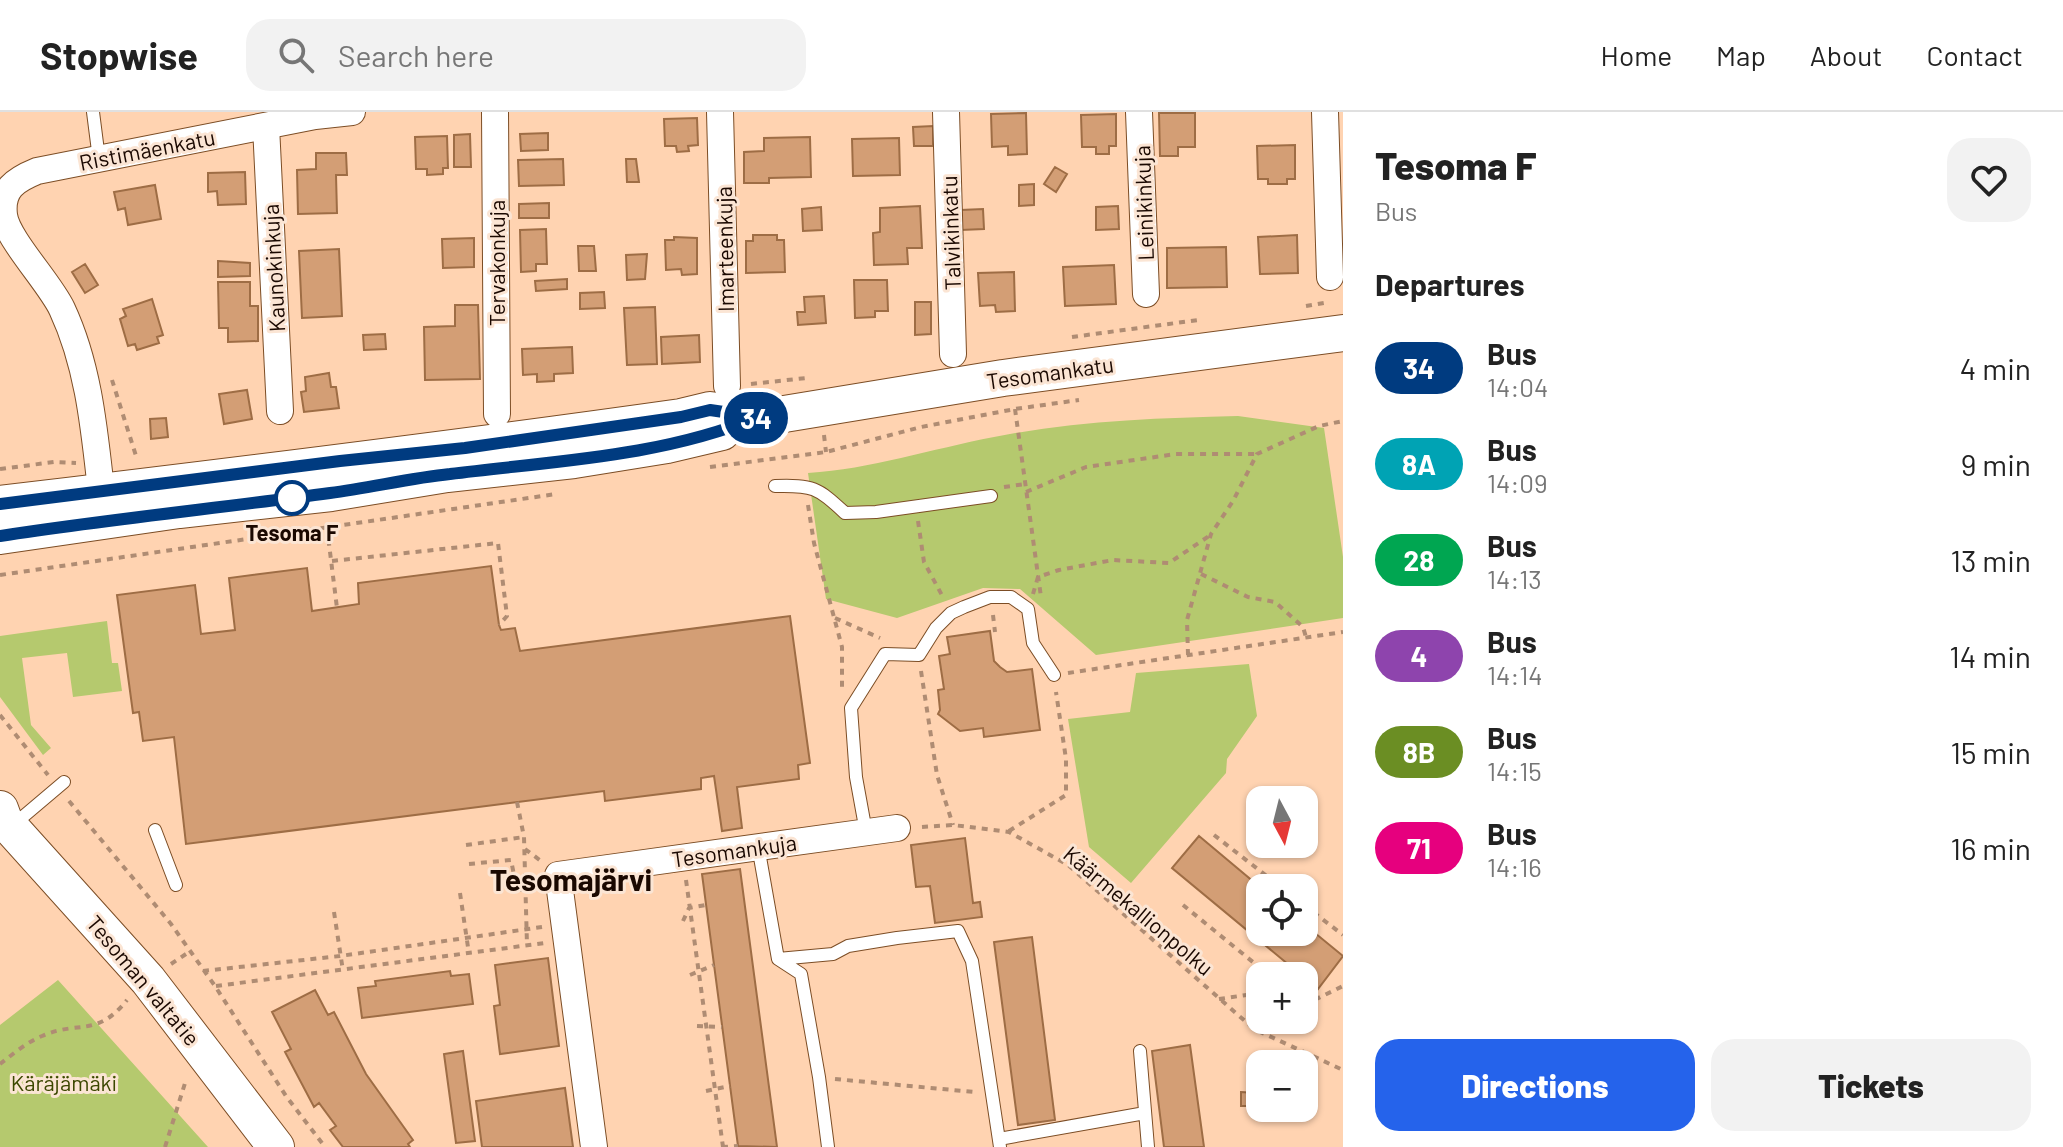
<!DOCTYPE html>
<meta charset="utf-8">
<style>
:root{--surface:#fff;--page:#f2f2f2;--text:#222;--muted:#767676;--line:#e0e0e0;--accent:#2563eb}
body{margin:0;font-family:Barlow,sans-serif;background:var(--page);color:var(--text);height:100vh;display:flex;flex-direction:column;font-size:30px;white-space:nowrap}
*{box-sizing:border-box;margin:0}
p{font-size:26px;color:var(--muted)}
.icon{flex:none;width:44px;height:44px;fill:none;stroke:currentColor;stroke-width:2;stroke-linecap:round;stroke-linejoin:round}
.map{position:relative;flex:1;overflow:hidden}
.details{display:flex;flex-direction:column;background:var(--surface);width:720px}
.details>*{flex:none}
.badge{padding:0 16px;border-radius:26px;font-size:28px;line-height:52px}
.needle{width:52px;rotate:173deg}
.tools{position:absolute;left:1246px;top:674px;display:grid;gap:16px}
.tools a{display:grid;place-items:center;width:72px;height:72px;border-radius:16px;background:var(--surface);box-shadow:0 2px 6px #0004;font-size:40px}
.map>.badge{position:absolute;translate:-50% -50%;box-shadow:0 0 0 4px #fff}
h2{padding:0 32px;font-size:30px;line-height:72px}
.round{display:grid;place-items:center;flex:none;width:84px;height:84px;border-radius:24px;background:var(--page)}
.overview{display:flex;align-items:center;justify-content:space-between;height:136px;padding:0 32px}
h1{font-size:38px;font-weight:800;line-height:60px}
.cta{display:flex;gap:16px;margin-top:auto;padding:16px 32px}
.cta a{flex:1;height:92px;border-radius:24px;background:var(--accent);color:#fff;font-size:32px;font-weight:800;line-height:92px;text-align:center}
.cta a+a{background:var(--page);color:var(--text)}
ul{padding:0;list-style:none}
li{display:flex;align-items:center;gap:24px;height:96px;padding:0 32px}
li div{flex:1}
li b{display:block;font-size:30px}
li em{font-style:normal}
li .badge{min-width:88px;font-weight:700;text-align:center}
header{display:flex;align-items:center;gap:48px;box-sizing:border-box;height:112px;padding:0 40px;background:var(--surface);border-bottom:2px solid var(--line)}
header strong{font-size:38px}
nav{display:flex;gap:44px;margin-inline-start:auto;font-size:28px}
.search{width:560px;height:72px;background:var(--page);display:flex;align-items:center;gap:20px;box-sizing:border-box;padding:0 28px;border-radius:24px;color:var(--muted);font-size:30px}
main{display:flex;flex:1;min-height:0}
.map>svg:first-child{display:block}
.green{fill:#b5c96e}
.building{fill:#d39e75;stroke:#9e6d45;stroke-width:2}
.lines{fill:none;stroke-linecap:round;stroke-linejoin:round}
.lane-casing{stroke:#7c4d25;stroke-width:14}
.street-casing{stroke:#7c4d25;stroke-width:28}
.secondary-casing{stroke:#7c4d25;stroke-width:38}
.path{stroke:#af8c73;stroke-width:4;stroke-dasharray:6 6;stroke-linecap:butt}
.lane{stroke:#fff;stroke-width:12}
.street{stroke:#fff;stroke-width:26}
.secondary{stroke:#fff;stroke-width:36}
.line-casing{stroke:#fff;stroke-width:18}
.line{stroke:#003b80;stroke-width:12}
.stop-dot{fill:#fff;stroke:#003b80;stroke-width:4}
.labels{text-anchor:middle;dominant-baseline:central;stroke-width:6;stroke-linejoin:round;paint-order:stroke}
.street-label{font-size:22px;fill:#1a0800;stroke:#fbe5d4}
.stop-label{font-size:22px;font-weight:bold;fill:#1a0800;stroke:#fbe5d4}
.park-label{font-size:22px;fill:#3c4700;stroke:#fbe5d4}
.district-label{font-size:30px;font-weight:bold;fill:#1a0800;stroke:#fbe5d4}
</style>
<header>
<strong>Stopwise</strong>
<div class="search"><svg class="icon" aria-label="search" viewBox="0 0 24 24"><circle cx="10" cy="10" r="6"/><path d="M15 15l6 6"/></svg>Search here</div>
<nav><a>Home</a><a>Map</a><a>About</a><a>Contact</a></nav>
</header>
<main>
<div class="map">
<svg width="1343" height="1035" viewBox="0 0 1343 1035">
<rect width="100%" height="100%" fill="#ffd3b1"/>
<path class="green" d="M1238,304L1324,316L1343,445V506L1096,543L1020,477L983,476L897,506L826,487L808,361C871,357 931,337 994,325C1073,309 1157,306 1238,304Z
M107,509L112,551H118L122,579L73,585L67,541L22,546L31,613L51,636L43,643L0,585V524Z
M1249,552L1257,604L1227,647L1226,661L1131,771L1089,735L1068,607L1130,600L1136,561Z
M58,868L208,1035H0V913Z"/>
<path class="building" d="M1026,1L1027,42L1008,43V34L992,35L991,2Z
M1159,1H1195V35H1178V44H1160Z
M1116,2V34H1109V42H1096V35H1082L1081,3Z
M697,6L698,33L688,34L689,39L677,40L676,34H665L664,7Z
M933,14V34H914L913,15Z
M548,21V38L521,39L520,22Z
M470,22L471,55H454V23Z
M447,24L448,56H443V62L427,63V57H416L415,25Z
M810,25L811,65L769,66V71H744V40L764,39V26Z
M899,26L900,63L853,64L852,27Z
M1295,33V67H1287V72H1268V67H1258L1257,34Z
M316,41H346L347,63H336L337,101L298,102L297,58L316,57Z
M563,47L564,73L519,74L518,48Z
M626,47H636L639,70H627Z
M1055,55L1067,62L1056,80L1044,72Z
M245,60L246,92L218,93L217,79L208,80V61Z
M1034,72V93L1019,94V73Z
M155,73L161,107L128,113L125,96L118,98L114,80Z
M549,91V106H519V92Z
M920,94L922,136H907L908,152L874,153L873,121L880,120V96Z
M1118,94L1119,117L1096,118V95Z
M821,95L822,118L803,119L802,97Z
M983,97L984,117L961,118V98Z
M546,117L547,152H536V159L521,160L520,118Z
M753,123H777V128H784L785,160L746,161V129H753Z
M1297,123L1298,161L1260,162L1258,125Z
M674,125L697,126V162L682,163L681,157L666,158L665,128H674Z
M474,126V155L443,156L442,127Z
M578,134H594L596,159H579Z
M1226,135L1227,175L1167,176V136Z
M339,137L342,204L302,206L299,139Z
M647,142L645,167L627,168L626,143Z
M218,149L250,151V164L218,165Z
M85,152L98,173L85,181L72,160Z
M1114,153L1116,192L1065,194L1063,155Z
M1014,160L1015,199L996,200L995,193L980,194L978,161Z
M567,167V177L536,179L535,169Z
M854,168H887L888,199H875V205L855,206Z
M218,170H250V194H258V229L228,230V216H219Z
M604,180L605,196L580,197V181Z
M824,184L826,211L798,213L797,200H805L804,185Z
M152,187L163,223L157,225L159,231L137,238L135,232L128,234L120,207L126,204L123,197Z
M915,190H931V222L915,223Z
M455,193H478L480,267L425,268L424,215L455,214Z
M655,195L657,252L627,253L624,196Z
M385,222L386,237L364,238L363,223Z
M699,223L700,250L662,252L661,225Z
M572,235L573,261L554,262V269L537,270V262L523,263L522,237Z
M329,261L331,275H336L339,296L304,300L301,280L306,279L305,265Z
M247,278L252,307L224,312L219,282Z
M166,306L168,325L151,327L150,307Z
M491,454L499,513L501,518L515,516L520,539L790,504L810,651L798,653L799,667L737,675L742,716L722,719L714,664L701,666V677L605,689L604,679L186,732L174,625L143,629L139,600L133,601L117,483L195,473L201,522L235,518L229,466L307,456L312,499L359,492L358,471Z
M990,519L994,549L1000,555L1007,560L1032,557L1040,618L984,625L983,616L960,619L938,602L940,598L938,578L944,577L939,544L950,542L947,525Z
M1199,724L1261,776L1260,820H1304V812L1343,844L1318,877L1172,756Z
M965,726L973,791L980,790L982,805L935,811L930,774L916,775L911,733Z
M740,757L777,1035L738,1034L702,762Z
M1032,825L1055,1008L1018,1013L994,830Z
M548,846L559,934L500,942L494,894L500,893L495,853Z
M450,859L451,864L469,862L473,892L362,906L358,876L376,874L375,869Z
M315,878L328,903L334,900L366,962L413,1028L408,1032L410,1035H343L330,1018L336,1014L319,991L314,995L285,940L291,937L272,900Z
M1190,933L1204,1035H1164L1152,939Z
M463,939L475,1029L456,1031L444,942Z
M565,976L573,1035H482L476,989Z
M1241,980L1255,981V994H1241Z"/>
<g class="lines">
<g class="lane-casing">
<path id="lane" d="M93,0L99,47
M775,374C813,373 817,375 845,401L876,400L991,384
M12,714L64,670
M155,718L176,773
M866,720L856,665L851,596L885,542L919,543L936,516L951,501L964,495L990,485H1011L1028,497L1033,531L1054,563
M758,734L778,847L833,842L848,834L897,826L958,819L972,849L1000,1035
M778,847L801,862L819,965L828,1035
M1140,939L1148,1035
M999,1027L1145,1001"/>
</g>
<g class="street-casing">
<path id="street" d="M495,0L497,302
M720,0L727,274
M946,0L953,242
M1139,0L1146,182
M1325,0L1330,165
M266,14L280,299
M103,395C95,328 91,259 62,197C50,171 7,127 4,103C1,77 15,68 37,59L315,4L352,0
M594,1035L558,763L897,716"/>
</g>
<g class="secondary-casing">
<path id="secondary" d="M0,392C227,365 454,337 681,305L710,298L766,305L1003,266L1343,221
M0,424L179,398L331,381L447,362L574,348L667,333L722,320
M0,697L4,708L148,868L276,1035"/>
</g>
<path class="path" d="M1306,194L1329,190
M1072,225L1198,208
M112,268L137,347
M751,272L806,266
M1015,297L1041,485
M824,323L826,340
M710,355L826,340L921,315L1015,297L1079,288
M0,357L54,350L76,351
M1004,375L1025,372
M1026,380L1086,355L1176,342H1257
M808,393L814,431L842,535V576
M918,409L924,450L944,487
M327,416L337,496
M332,449L498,431L507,504L499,513
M1201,462L1248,485L1275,490L1303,515L1306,525
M0,463L556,382
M1033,482L1038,465L1059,458L1113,448L1169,451L1209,424
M993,503L995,520
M835,506L880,526
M1188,543L1187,508L1211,422L1233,389L1257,342L1319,314L1343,309
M921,559L937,663L953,713
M1068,561L1343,520
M0,603L48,663
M69,689L171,812L215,874L286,984L325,1035
M517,690L524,725L527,833
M922,715L953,713L1009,720L1068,753L1254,917L1343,958
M1009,719L1066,683V647L1056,580
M1214,723L1282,776
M466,733L524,725
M525,737L541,749
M469,752L511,748L517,778H525
M686,768L723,1035
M460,781L469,842
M1183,793L1270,864
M1304,793L1343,823
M334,800L343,859
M683,809L689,796L706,793
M171,852L189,840
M203,859L340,844L542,815
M690,863L714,853
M216,874L545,831
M1219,887L1260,881
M1304,891L1306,892L1343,874
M697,914L722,915
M0,952C13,942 27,930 42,924C78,908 97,926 127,888
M835,967L974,980
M706,979L730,974
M165,1035L186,968
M722,1035L738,1034"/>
<use href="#lane" class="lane"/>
<use href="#street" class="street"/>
<use href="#secondary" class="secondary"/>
</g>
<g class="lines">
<g class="line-casing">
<path id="line" d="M0,392L340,349L465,336L681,305L710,298L758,305C661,345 553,349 450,362C410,366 370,376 330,381C220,396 110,407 0,424"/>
</g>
<use href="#line" class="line"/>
</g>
<circle class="stop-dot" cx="292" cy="386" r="16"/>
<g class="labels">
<g class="street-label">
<text transform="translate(147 37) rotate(-11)">Ristimäenkatu</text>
<text transform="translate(1143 91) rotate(-92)">Leinikinkuja</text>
<text transform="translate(950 121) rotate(-92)">Talvikinkatu</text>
<text transform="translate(724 137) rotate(-91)">Imarteenkuja</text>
<text transform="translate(496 151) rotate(-90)">Tervakonkuja</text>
<text transform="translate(273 156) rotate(-93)">Kaunokinkuja</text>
<text transform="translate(1050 260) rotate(-8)">Tesomankatu</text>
<text transform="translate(734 738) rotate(-8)">Tesomankuja</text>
<text transform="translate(1139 798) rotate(40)">Käärmekallionpolku</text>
<text transform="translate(144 868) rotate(50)">Tesoman valtatie</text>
</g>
<g class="stop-label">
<text x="292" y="420">Tesoma F</text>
</g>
<g class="park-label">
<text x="64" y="970">Käräjämäki</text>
</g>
<g class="district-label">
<text x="571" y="767">Tesomajärvi</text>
</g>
</g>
</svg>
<div class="tools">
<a><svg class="needle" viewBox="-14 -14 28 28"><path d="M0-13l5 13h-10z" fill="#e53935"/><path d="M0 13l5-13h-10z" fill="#767676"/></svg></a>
<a><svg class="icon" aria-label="locate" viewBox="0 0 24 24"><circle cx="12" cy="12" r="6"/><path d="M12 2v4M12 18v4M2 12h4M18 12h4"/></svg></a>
<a>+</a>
<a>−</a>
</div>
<b class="badge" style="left:756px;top:306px;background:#003b80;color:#fff">34</b>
</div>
<section class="details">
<div class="overview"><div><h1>Tesoma F</h1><p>Bus</p></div><a class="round"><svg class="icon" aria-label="heart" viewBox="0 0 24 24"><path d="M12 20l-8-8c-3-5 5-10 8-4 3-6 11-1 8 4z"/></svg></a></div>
<h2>Departures</h2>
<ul>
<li><span class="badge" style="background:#003b80;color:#fff">34</span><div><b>Bus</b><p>14:04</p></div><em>4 min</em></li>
<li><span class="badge" style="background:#00a3b4;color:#fff">8A</span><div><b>Bus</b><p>14:09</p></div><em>9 min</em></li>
<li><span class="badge" style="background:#00a651;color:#fff">28</span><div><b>Bus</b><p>14:13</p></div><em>13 min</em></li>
<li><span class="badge" style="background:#8e44ad;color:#fff">4</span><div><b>Bus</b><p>14:14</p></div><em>14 min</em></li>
<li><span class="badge" style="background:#6b8e23;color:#fff">8B</span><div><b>Bus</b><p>14:15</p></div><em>15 min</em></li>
<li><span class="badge" style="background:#e6007e;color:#fff">71</span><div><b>Bus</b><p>14:16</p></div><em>16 min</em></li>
</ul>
<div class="cta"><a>Directions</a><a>Tickets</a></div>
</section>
</main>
